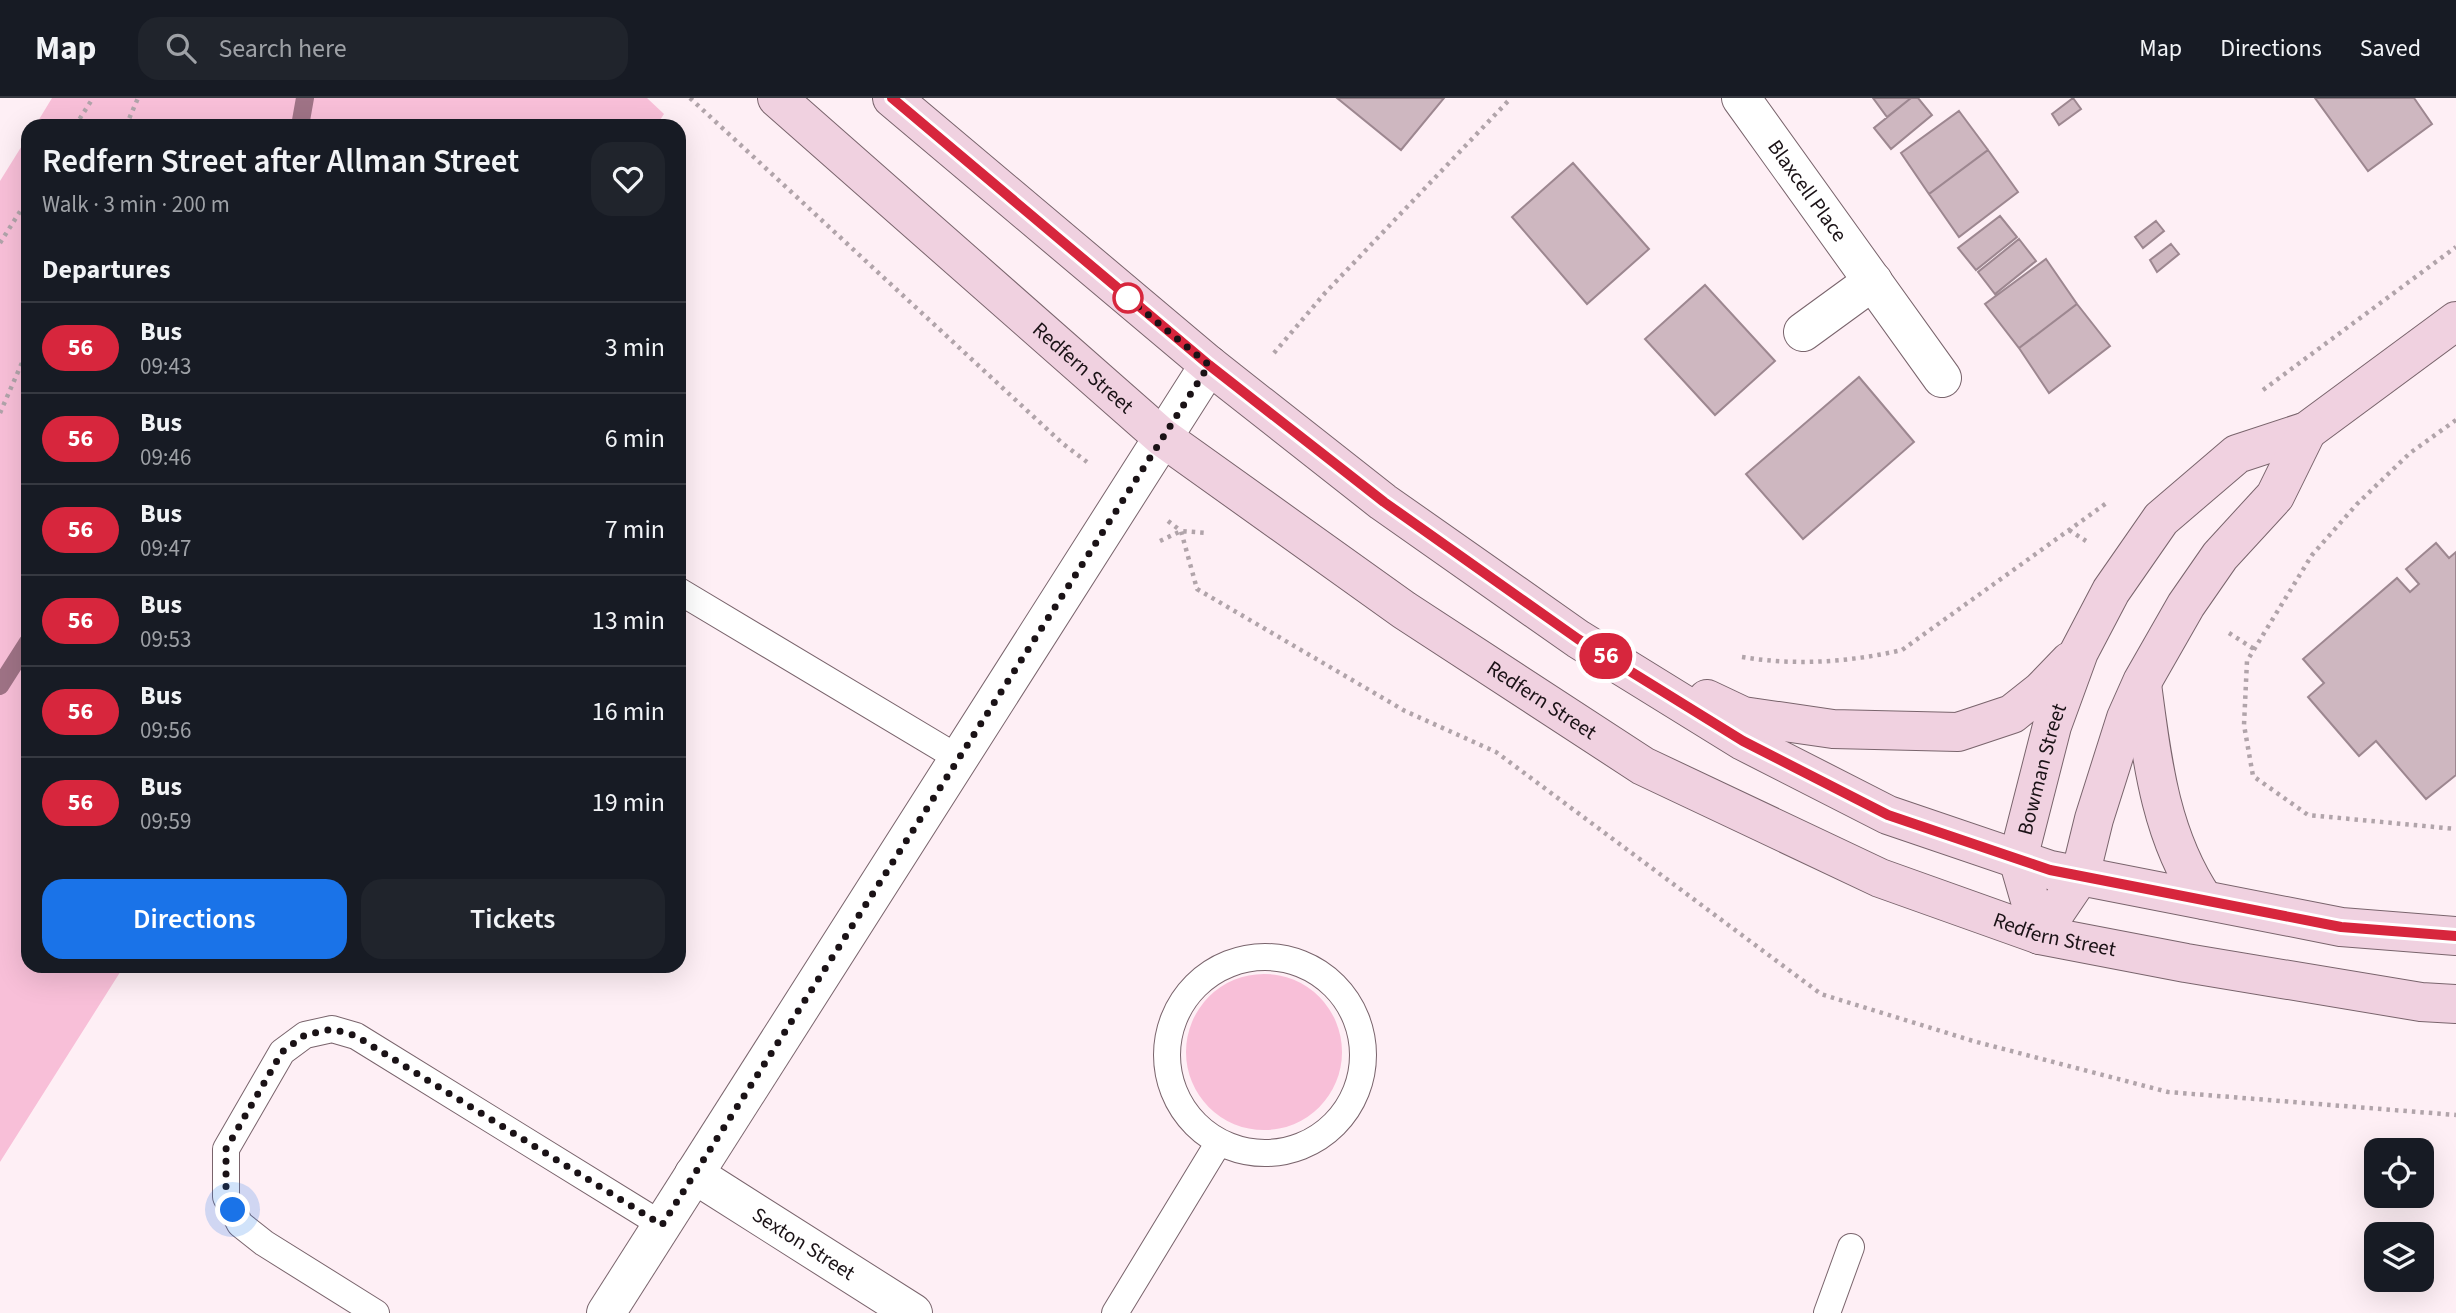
<!DOCTYPE html>
<meta charset="utf-8">
<style>
:root{--surface:#171b24;--page:#20242c;--text:#f1f3f6;--muted:#9ea1a6;--line:#363941;--accent:#1a73e8}
body{margin:0;font-family:"Source Sans 3",sans-serif;background:var(--page);color:var(--text);height:100vh;display:flex;flex-direction:column;font-size:26px;white-space:nowrap}
*{box-sizing:border-box;margin:0}
p{font-size:23px;color:var(--muted)}
.icon{flex:none;width:38px;height:38px;fill:none;stroke:currentColor;stroke-width:2;stroke-linecap:round;stroke-linejoin:round}
.map{position:relative;flex:1;overflow:hidden}
.panel{position:absolute;left:21px;top:21px;width:665px;height:854px;display:flex;flex-direction:column;background:var(--surface);border-radius:21px;box-shadow:0 7px 28px #0002}
.panel>*{flex:none}
.badge{padding:0 14px;border-radius:23px;font-size:24px;line-height:46px}
.tools{position:absolute;left:2364px;top:1040px;display:grid;gap:14px}
.tools a{display:grid;place-items:center;width:70px;height:70px;border-radius:14px;background:var(--surface);box-shadow:0 7px 28px #0002;font-size:35px}
.you{position:absolute;width:35px;height:35px;margin:-18px;border:5px solid #fff;border-radius:50%;background:#1a73e8;box-shadow:0 0 0 10px #1a73e833}
.map>.badge{position:absolute;translate:-50% -50%;box-shadow:0 0 0 4px #fff}
h2{padding:0 21px;font-size:26px;line-height:63px}
.round{display:grid;place-items:center;flex:none;width:74px;height:74px;border-radius:21px;background:var(--page)}
.head{display:flex;align-items:center;justify-content:space-between;height:119px;padding:0 21px}
h1{font-size:33px;font-weight:600;line-height:52px}
.button{display:flex;gap:14px;margin-top:auto;padding:14px 21px}
.button a{flex:1;height:80px;border-radius:21px;background:var(--accent);color:#fff;font-size:28px;font-weight:600;line-height:80px;text-align:center}
.button a+a{background:var(--page);color:var(--text)}
ul{padding:0;list-style:none}
li{display:flex;align-items:center;gap:21px;height:91px;padding:0 21px;border-top:2px solid var(--line)}
li div{flex:1}
li b{display:block;font-size:26px}
li em{font-style:normal}
li .badge{min-width:77px;font-weight:700;text-align:center}
header{display:flex;align-items:center;gap:42px;box-sizing:border-box;height:98px;padding:0 35px;background:var(--surface);border-bottom:2px solid var(--line)}
header strong{font-size:33px}
nav{display:flex;gap:38px;margin-inline-start:auto;font-size:24px}
.search{width:490px;height:63px;background:var(--page);display:flex;align-items:center;gap:18px;box-sizing:border-box;padding:0 24px;border-radius:21px;color:var(--muted);font-size:26px}
.map>svg:first-child{display:block}
.green{fill:#f8bfd8}
.lines{fill:none;stroke-linecap:round;stroke-linejoin:round}
.stream{stroke:#9f7386;stroke-width:18}
.building{fill:#ceb7c0;stroke:#9d8790;stroke-width:2}
.lane-casing{stroke:#79646c;stroke-width:28}
.street-casing{stroke:#79646c;stroke-width:40}
.secondary-casing{stroke:#79646c;stroke-width:40}
.path{stroke:#b1a4aa;stroke-width:4.5;stroke-dasharray:3.5 5;stroke-linecap:butt}
.lane{stroke:#fff;stroke-width:26}
.street{stroke:#fff;stroke-width:38}
.secondary{stroke:#f0d1e0;stroke-width:38}
.line-casing{stroke:#fff;stroke-width:16}
.line{stroke:#d7263d;stroke-width:10}
.walk{stroke:#1a1216;stroke-width:7;stroke-dasharray:0 12.6}
.stop-dot{fill:#fff;stroke:#d7263d;stroke-width:3.5}
.labels{text-anchor:middle;dominant-baseline:central;stroke-width:7;stroke-linejoin:round;paint-order:stroke}
.street-label{font-size:21px;fill:#1a1216;stroke:#fff}
</style>
<header>
<strong>Map</strong>
<div class="search"><svg class="icon" aria-label="search" viewBox="0 0 24 24"><circle cx="10" cy="10" r="6"/><path d="M15 15l6 6"/></svg>Search here</div>
<nav><a>Map</a><a>Directions</a><a>Saved</a></nav>
</header>
<div class="map">
<svg width="2456" height="1215" viewBox="0 0 2456 1215">
<rect width="100%" height="100%" fill="#feeff5"/>
<path class="green" d="M52,0H647L664,16L656,28H35Z
M28,38V868H124L0,1064V83Z
M1186 954a78 78 0 1 1 156 0a78 78 0 1 1-156 0Z"/>
<g class="lines">
<path class="stream" d="M300,28L305,0
M0,588L28,544"/>
</g>
<path class="building" d="M1337,0H1444L1401,52Z
M1873,0H1911L1887,19Z
M1911,0H1918L1932,17L1891,51L1874,30Z
M2073,0L2081,11L2059,27L2052,16Z
M2315,0H2414L2432,26L2368,73Z
M1959,13L1988,52L1929,96L1901,55Z
M1988,52L2018,94L1959,139L1929,96Z
M1573,65L1649,151L1587,206L1512,119Z
M2000,118L2017,139L1976,172L1958,150Z
M2156,123L2164,133L2143,150L2135,139Z
M2019,141L2036,163L1995,196L1978,174Z
M2171,146L2179,156L2157,174L2150,162Z
M2046,161L2077,206L2019,250L1985,206Z
M1705,187L1775,263L1715,317L1645,241Z
M2077,206L2110,248L2049,295L2019,250Z
M1859,279L1914,344L1803,441L1746,376Z
M2436,445L2449,460L2456,454V677L2426,701L2376,643L2359,658L2308,599L2324,585L2303,561L2397,480L2410,494L2419,486L2406,471Z"/>
<g class="lines">
<g class="lane-casing">
<path id="lane" d="M679,493L958,660
M1167 957a98 98 0 1 1 196 0a98 98 0 1 1-196 0Z
M376,1215L264,1145L240,1126L226,1099V1051L282,954L305,937L332,931L356,938L662,1127
M1115,1215L1219,1044
M1827,1215L1851,1149"/>
</g>
<g class="street-casing">
<g id="street">
<path id="s1" d="M1741,0L1942,280"/>
<path d="M1803,234L1873,183"/>
<path id="s2" d="M694,1076L913,1215"/>
<path d="M606,1215L1209,267"/>
</g>
</g>
<g class="secondary-casing">
<g id="secondary">
<path id="s3" d="M777,0L1162,339L1404,512L1643,668L1880,780L2040,837L2186,865L2421,904L2456,906"/>
<path d="M892,0L1209,267L1383,404L1578,541L1743,643L1888,717L2050,772L2341,829L2456,838"/>
<path d="M2142,586C2152,662 2160,737 2204,802"/>
<path d="M1707,601L1743,618L1833,631L1958,634L2012,616L2041,593L2070,563"/>
<path id="s4" d="M2040,837L2018,761L2052,628L2079,554L2111,493L2161,421L2237,356L2307,333L2456,223"/>
<path d="M2040,837L2080,778L2094,721L2126,620L2142,584L2186,507L2220,458L2275,398L2307,333"/>
</g>
</g>
<path class="path" d="M690,0L1062,345L1087,364
M75,28L93,0
M126,28L138,0
M0,145L28,101
M1274,255L1325,195L1511,0
M2263,292L2456,149
M0,315L28,251
M2456,322L2410,355L2357,406L2312,457L2247,563L2244,627L2253,678L2308,717L2456,731
M1168,423L1181,433L1197,491L1405,613L1496,654L1821,896L1973,943L2168,994L2456,1017
M2069,432L2086,443
M1160,443L1181,433L1208,435
M2229,535L2254,551
M1742,559C1796,568 1850,564 1902,552L2108,404"/>
<use href="#lane" class="lane"/>
<use href="#street" class="street"/>
<use href="#secondary" class="secondary"/>
</g>
<g class="lines">
<g class="line-casing">
<path id="line" d="M892,0L1209,267L1384,404L1578,541L1743,643L1888,717L2050,772L2341,829L2456,838"/>
</g>
<use href="#line" class="line"/>
<path class="walk" d="M233,1112L226,1099V1051L282,954L305,937L332,931L356,938L662,1127L1209,267L1128,200"/>
</g>
<circle class="stop-dot" cx="1128" cy="200" r="14"/>
<g class="labels">
<g class="street-label">
<text stroke="none"><textPath href="#s1" startOffset="114">Blaxcell Place</textPath></text>
<text stroke="none"><textPath href="#s3" startOffset="408">Redfern Street</textPath></text>
<text stroke="none"><textPath href="#s3" startOffset="975">Redfern Street</textPath></text>
<text stroke="none"><textPath href="#s4" startOffset="172">Bowman Street</textPath></text>
<text stroke="none"><textPath href="#s3" startOffset="1542">Redfern Street</textPath></text>
<text stroke="none"><textPath href="#s2" startOffset="130">Sexton Street</textPath></text>
</g>
</g>
</svg>
<div class="tools">
<a><svg class="icon" aria-label="locate" viewBox="0 0 24 24"><circle cx="12" cy="12" r="6"/><path d="M12 2v4M12 18v4M2 12h4M18 12h4"/></svg></a>
<a><svg class="icon" aria-label="layers" viewBox="0 0 24 24"><path d="M12 4l9 5-9 5-9-5zM3 14l9 5 9-5"/></svg></a>
</div>
<div class="you" style="left:233px;top:1112px"></div>
<b class="badge" style="left:1606px;top:558px;background:#d7263d;color:#fff">56</b>
<section class="panel">
<div class="head"><div><h1>Redfern Street after Allman Street</h1><p>Walk · 3 min · 200 m</p></div><a class="round"><svg class="icon" aria-label="heart" viewBox="0 0 24 24"><path d="M12 20l-8-8c-3-5 5-10 8-4 3-6 11-1 8 4z"/></svg></a></div>
<h2>Departures</h2>
<ul>
<li><span class="badge" style="background:#d7263d;color:#fff">56</span><div><b>Bus</b><p>09:43</p></div><em>3 min</em></li>
<li><span class="badge" style="background:#d7263d;color:#fff">56</span><div><b>Bus</b><p>09:46</p></div><em>6 min</em></li>
<li><span class="badge" style="background:#d7263d;color:#fff">56</span><div><b>Bus</b><p>09:47</p></div><em>7 min</em></li>
<li><span class="badge" style="background:#d7263d;color:#fff">56</span><div><b>Bus</b><p>09:53</p></div><em>13 min</em></li>
<li><span class="badge" style="background:#d7263d;color:#fff">56</span><div><b>Bus</b><p>09:56</p></div><em>16 min</em></li>
<li><span class="badge" style="background:#d7263d;color:#fff">56</span><div><b>Bus</b><p>09:59</p></div><em>19 min</em></li>
</ul>
<div class="button"><a>Directions</a><a>Tickets</a></div>
</section>
</div>
